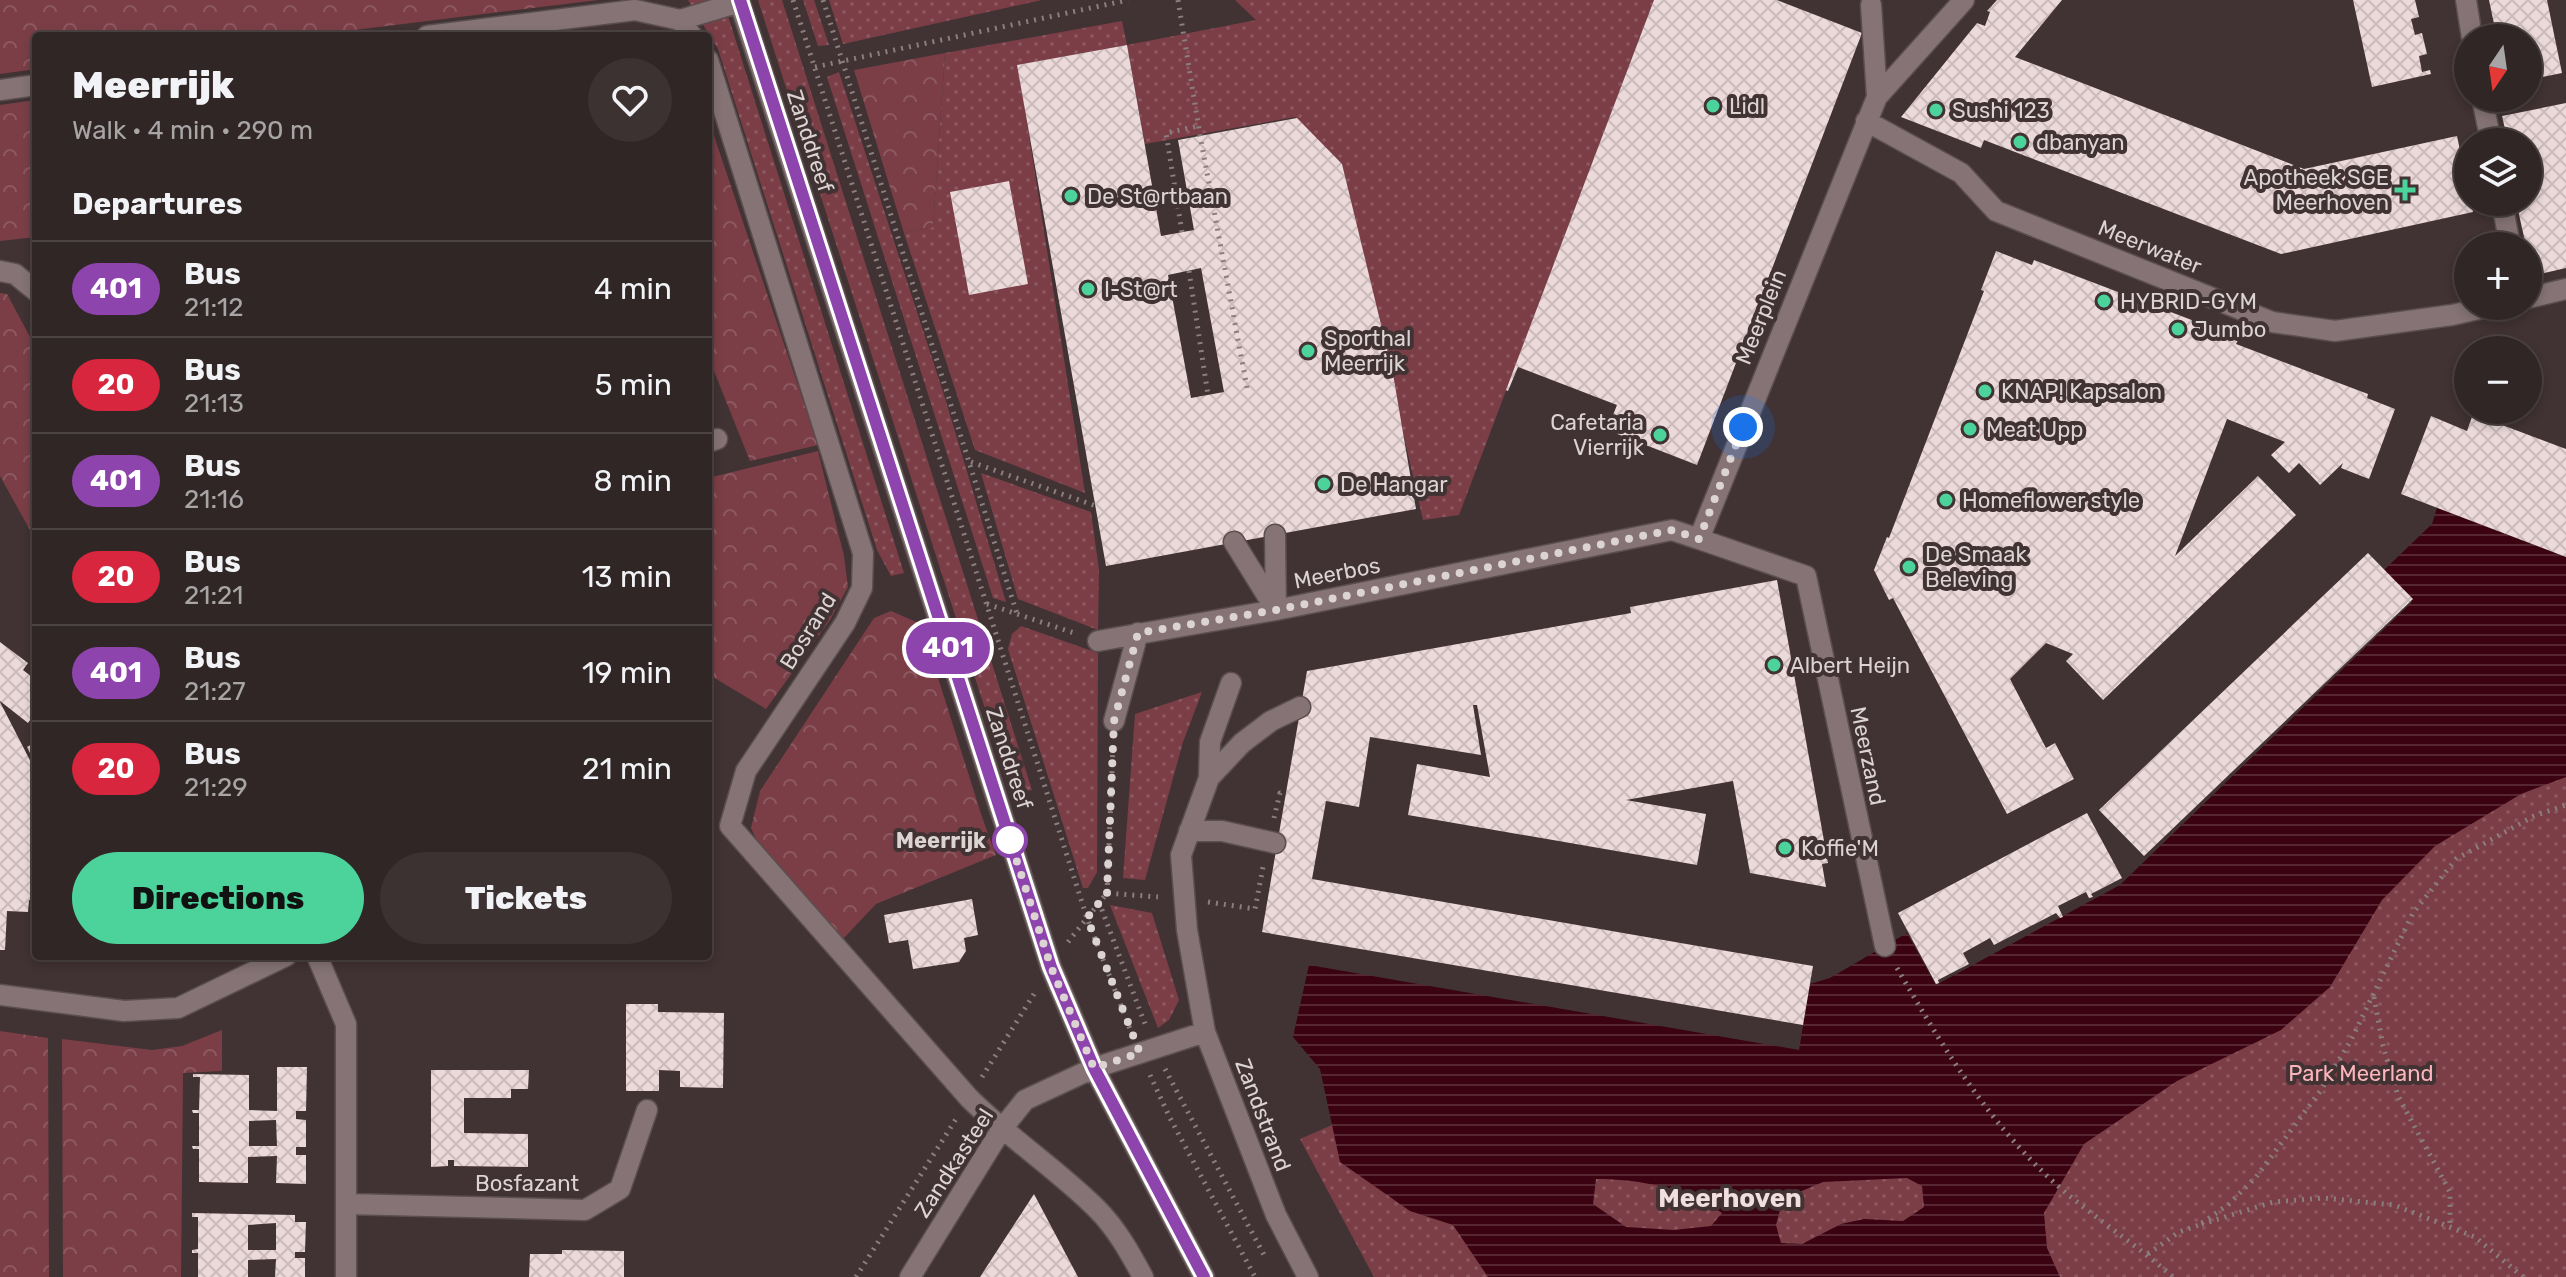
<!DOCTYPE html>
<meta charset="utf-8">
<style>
:root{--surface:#312626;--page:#3d3232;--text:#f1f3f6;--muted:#a8a5a7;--line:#4c4343;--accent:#4cd39b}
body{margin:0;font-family:Rubik,sans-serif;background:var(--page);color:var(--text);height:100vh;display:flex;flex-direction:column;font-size:30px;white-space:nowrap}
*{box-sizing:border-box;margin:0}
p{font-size:26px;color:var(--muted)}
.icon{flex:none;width:44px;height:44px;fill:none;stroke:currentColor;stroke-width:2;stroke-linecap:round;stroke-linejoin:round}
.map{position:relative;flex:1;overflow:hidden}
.panel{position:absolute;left:32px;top:32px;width:680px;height:928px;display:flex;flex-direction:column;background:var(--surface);border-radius:8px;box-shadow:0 4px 12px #0003,0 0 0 2px var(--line)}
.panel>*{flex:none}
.badge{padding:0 16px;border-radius:26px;font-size:28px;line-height:52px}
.needle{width:52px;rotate:193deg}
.controls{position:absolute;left:2454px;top:24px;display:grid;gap:16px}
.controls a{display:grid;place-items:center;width:88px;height:88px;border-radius:50%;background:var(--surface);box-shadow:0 4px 12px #0003,0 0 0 2px var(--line);font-size:40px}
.you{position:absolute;width:40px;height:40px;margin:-20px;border:6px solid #fff;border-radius:50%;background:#1a73e8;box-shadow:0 0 0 12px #1a73e833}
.map>.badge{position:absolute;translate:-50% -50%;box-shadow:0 0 0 4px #fff}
h2{padding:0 40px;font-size:30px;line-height:72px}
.round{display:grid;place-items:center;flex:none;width:84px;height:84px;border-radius:42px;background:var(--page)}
.head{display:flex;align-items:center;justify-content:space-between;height:136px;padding:0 40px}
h1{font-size:38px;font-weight:800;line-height:60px}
.primary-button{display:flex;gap:16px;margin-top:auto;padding:16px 40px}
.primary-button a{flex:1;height:92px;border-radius:48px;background:var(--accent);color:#111;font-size:32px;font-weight:800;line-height:92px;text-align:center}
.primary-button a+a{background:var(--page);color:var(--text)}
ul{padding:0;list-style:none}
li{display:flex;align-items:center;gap:24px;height:96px;padding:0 40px;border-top:2px solid var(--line)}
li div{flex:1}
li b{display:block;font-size:30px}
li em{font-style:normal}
li .badge{min-width:88px;font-weight:700;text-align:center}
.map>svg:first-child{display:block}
.green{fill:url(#green-dots)}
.forest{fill:url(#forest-crowns)}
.water{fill:url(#water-rules);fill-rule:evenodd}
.building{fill:url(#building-cross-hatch);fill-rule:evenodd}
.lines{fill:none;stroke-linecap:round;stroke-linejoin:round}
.minor-casing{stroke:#5a4e4f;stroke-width:23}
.path{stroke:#8a7e7e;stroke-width:5;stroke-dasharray:2 6;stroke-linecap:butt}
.minor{stroke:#857375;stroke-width:20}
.line-casing{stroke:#fff;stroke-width:18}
.line{stroke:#8e44ad;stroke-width:12}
.walk{stroke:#dcd3d3;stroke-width:8;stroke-dasharray:0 14.4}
.poi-dot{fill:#4cd39b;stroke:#413233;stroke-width:3}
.stop-dot{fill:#fff;stroke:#8e44ad;stroke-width:4}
.labels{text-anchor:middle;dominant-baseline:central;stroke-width:8;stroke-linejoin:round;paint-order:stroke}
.poi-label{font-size:22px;fill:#dcd3d3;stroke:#413233;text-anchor:start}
.street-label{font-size:22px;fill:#dcd3d3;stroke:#413233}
.stop-label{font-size:22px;font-weight:bold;fill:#dcd3d3;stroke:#413233;text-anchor:end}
.park-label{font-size:22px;fill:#fbb4bc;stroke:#413233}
.quarter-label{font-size:26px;font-weight:bold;fill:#f1dedf;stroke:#413233}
</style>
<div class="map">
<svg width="2566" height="1277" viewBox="0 0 2566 1277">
<defs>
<pattern id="green-dots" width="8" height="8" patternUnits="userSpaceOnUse" patternTransform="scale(2)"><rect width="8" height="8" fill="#7b3e47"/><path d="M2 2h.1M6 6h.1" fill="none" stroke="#8d5961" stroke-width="1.8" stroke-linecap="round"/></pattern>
<pattern id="forest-crowns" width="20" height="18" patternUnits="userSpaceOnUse" patternTransform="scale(2)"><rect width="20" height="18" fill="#7b3e47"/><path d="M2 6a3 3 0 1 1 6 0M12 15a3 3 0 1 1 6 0" fill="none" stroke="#8d5961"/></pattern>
<pattern id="water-rules" width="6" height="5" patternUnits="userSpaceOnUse" patternTransform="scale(2)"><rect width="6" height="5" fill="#3b0211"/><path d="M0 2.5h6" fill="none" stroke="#572633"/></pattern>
<pattern id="building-cross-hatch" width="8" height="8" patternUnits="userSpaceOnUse" patternTransform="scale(2)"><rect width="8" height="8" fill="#ecd9da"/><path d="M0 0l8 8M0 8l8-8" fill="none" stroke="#cababb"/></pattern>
</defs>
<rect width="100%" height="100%" fill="#413233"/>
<path class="green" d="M688,0H723L904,573L891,576L877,550L718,49Z
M758,0H782L1032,790L1012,793Z
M803,0H814L829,45L818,46Z
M829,0H1042L843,44Z
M1235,0H1654L1459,515L1423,520L1342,164L1295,117L1145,144L1127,45L1018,65L1085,493L975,450L904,233L933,227L945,53L1122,21L1127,45L1256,20Z
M839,72L945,398L1006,602L993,598L827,77Z
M981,473L1091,512L1099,570L1098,630L1018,599Z
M1021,626L1098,653L1097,872L1088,888H1083L1008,649L1012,634Z
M1202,692L1183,742L1145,880L1123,878L1135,714Z
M2566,695V1277H1374L1300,1139L1371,1108L1697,1165Z
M1110,905L1152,913L1179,1000L1169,1020L1158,1028Z"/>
<path class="forest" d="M0,0H598L306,36H36V69L0,74Z
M945,53L933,227L904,233L854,70Z
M36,100V237L0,241V105Z
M708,118L818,445L750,461L708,356Z
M0,293L7,294L36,348V541L0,476Z
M818,451L844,556L848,587L830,620L766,709L708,674V478Z
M891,611L921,624L983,820L996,855L876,904L842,940L760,847L751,828L760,791L874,618Z
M222,1030V1071L183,1073L181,1277H63L62,1039L152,1050L182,1046Z
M0,1031L48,1038L49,1277H0Z"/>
<path class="water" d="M2437,508L2566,557V777L2521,794L2435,846L2382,900L2330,987L2281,1030L2177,1081L2084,1144L2044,1213L2047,1248L2060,1277H1488L1453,1225L1410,1211L1340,1162L1320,1069L1293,1037L1309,965L1799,1050L1810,984L1830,978L1907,933L1936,985L2120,885L2412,602L2384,570L2432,524ZM1907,1178L1922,1186L1924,1207L1903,1221L1864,1219L1841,1224L1802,1244L1781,1243L1776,1225L1783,1199L1823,1182ZM1596,1179C1639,1179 1687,1188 1722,1213L1711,1226L1674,1230L1626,1227L1593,1204Z"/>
<path class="building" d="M1654,0H1777L1862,33L1697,465L1607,430L1617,405L1518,367L1508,391L1506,390Z
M1997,0H2062L2015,57L2304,169L2457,136L2468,187V202H2471L2473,212L2281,254L1984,140L1981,148L1901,117L1977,23L1985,26L1990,12L1987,11Z
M2353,0H2415L2419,17L2411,19L2415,35L2422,33L2427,54L2419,56L2422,72L2430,70L2431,74L2372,87Z
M2489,0H2547L2562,73L2528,80V38H2497Z
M1127,45L1161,236L1194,230L1178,140L1297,118L1342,164L1393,374L1416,509L1106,566L1017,65ZM1201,268L1224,392L1191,398L1168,275Z
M2566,103V268L2536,275L2531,253H2528V246H2526L2518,210L2522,209L2520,202H2528V142H2508L2502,116Z
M1009,181L1028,284L969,295L950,192Z
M1996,251L2032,265L2034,260L2239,338L2236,344L2368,394L2367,398L2395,409L2369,479L2341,468L2343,463L2320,485L2299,463L2289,473L2271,455L2285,442L2227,419L2175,556L2258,476L2296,515L2103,700L2066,661L2073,654L2046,643L2010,679L2046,748L2055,743L2074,779L2007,814L1893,598L1889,600L1874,570L1887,537L1889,538L1984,291L1981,290Z
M2473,414L2566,449V557L2401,494L2431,416L2467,431Z
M2368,553L2413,599L2144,856L2099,810Z
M1777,580L1828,863L1822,864L1826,887L1750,873L1733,781L1626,800L1706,814L1697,865L1408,815L1417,764L1490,777L1477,705H1473L1481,755L1370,737L1359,807L1326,801L1312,879L1813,966L1803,1025L1262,932L1307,671L1631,613L1630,607Z
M0,642L28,663L23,670L36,680V712L28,723L0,701Z
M0,702L36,772V901L29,900L28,912L7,911L5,950H0Z
M36,742V765L27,747Z
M2087,813L2122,878L2091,894L2093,897L2089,898L2086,892L2058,906L2063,917L2060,918L2056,913L1994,945L1990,938L1963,953L1969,964L1938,980L1939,983L1936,984L1898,913Z
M972,899L978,935L964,938L966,951L959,962L913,969L908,940L889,943L884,915Z
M626,1004H658V1012L724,1013L723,1088L680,1087V1071L659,1070V1091H626Z
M277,1067H307L306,1111H296V1119L306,1120V1147H296V1155H306V1184L276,1183L277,1156L248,1157V1183L199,1182V1149H193L192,1146H199V1113H193L192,1110H199L200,1077H193V1074L249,1075V1110L277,1111ZM276,1120L277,1146H249V1121Z
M431,1070H529L528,1089H511V1098H464V1133L528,1134V1167L454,1166V1160H448V1166L431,1167Z
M1034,1194L1078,1277H980Z
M192,1213L295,1215V1222H306L305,1252H295V1258H305V1277H275L276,1259L248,1260V1277H198V1253H192V1250L198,1249V1217H192ZM276,1223V1250H248V1225Z
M562,1250L624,1251V1277H529L530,1254H562Z"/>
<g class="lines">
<g class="minor-casing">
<path id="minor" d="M739,0L1051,967L1094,1068L1204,1277
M2466,0L2472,38
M1871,5L1877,97
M680,20L740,2
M427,36L635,10L680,20L692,36
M708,60L863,553L862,588L845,623L746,771L730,826L969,1098C1009,1138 1057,1169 1097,1209C1117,1229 1130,1253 1143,1277
M0,90L36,85
M2482,98L2491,142
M1866,121L1961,173L1996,211L2272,322L2335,331L2452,315L2492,306
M2502,202L2510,246
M0,271L15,274L36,291
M2528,298L2566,289
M708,442L717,439
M1275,535L1276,610
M1234,542L1276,610
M1098,641L1276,610L1672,530L1699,539
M1114,721L1138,633
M1209,778L1210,742L1231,683
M1189,831H1222L1275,843
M1885,946L1806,576L1699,539L1877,97L1964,0
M317,956L346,1024V1277
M0,995L124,1011L178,1008L286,956
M1205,1032L1187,930L1181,855L1209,778L1242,743L1271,721L1300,707
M346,1204L585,1210L620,1189L647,1110
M910,1277L1001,1130L1025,1100L1094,1068L1205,1032L1276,1215L1308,1277"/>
</g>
<path class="path" d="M793,0L1087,918L1130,1029
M823,0L1017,614
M1178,0L1200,135L1247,388
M815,67L1128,0
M1182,232L1166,133L1198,126
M1189,271L1208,395
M971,462L1096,506
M987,604L1074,633
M1274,818L1280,793L1286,794
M1107,893L1113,746
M1099,902L1145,1024
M1208,902L1255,909L1263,867
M1068,942L1107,893L1158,897
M1897,968C1940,1042 1982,1113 2044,1173C2082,1210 2132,1241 2173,1277
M2374,997L2383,1046L2398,1096L2450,1192V1227
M1165,1069L1264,1255
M1150,1075L1170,1118L1255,1277
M982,1077L1034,994
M2148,1254L2179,1232L2199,1225
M856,1277L956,1119
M2523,1277L2475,1237L2394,1205L2324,1198L2273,1202L2199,1225L2229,1204L2256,1177L2321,1090L2351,1040L2413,913L2456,859L2534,816L2566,805"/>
<use href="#minor" class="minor"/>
</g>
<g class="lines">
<g class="line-casing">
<path id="line" d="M740,0L1051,967L1094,1068L1204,1277"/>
</g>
<use href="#line" class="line"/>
<path class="walk" d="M1010,840L1009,837L1051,967L1094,1068L1140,1053L1087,918L1107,893L1114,721L1138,633L1276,610L1672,530L1699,539L1743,427"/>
</g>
<g class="poi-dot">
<circle cx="1713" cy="106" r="8"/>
<circle cx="1936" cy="110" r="8"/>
<circle cx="2020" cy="142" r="8"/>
<path d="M2401 178h8v8h8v8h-8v8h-8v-8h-8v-8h8z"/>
<circle cx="1071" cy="196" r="8"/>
<circle cx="1088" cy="289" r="8"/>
<circle cx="2104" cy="301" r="8"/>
<circle cx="2178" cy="329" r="8"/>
<circle cx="1308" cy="351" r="8"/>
<circle cx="1985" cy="391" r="8"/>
<circle cx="1970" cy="429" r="8"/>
<circle cx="1660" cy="435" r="8"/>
<circle cx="1324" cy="484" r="8"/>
<circle cx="1946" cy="500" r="8"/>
<circle cx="1909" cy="567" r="8"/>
<circle cx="1774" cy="665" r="8"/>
<circle cx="1785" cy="848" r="8"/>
</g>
<circle class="stop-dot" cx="1010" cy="840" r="16"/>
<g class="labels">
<g class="poi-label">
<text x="1729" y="106">Lidl</text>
<text x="1952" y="110">Sushi 123</text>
<text x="2036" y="142">dbanyan</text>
<text x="2389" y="177" text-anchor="end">Apotheek SGE<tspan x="2389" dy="25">Meerhoven</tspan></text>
<text x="1087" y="196">De St@rtbaan</text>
<text x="1104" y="289">I-St@rt</text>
<text x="2120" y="301">HYBRID-GYM</text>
<text x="2194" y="329">Jumbo</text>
<text x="1324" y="338">Sporthal<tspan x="1324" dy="25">Meerrijk</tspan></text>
<text x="2001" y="391">KNAP! Kapsalon</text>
<text x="1644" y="422" text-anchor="end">Cafetaria<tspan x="1644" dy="25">Vierrijk</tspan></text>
<text x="1986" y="429">Meat Upp</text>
<text x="1340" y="484">De Hangar</text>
<text x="1962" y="500">Homeflower style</text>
<text x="1925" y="554">De Smaak<tspan x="1925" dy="25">Beleving</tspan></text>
<text x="1790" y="665">Albert Heijn</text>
<text x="1801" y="848">Koffie'M</text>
</g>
<g class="street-label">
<text transform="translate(810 141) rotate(72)">Zanddreef</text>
<text transform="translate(2150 247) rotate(22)">Meerwater</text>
<text transform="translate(1761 317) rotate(-68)">Meerplein</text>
<text transform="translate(1337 573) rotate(-11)">Meerbos</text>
<text transform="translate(808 631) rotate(-58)">Bosrand</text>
<text transform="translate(1868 756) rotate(78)">Meerzand</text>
<text transform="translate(1009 758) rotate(72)">Zanddreef</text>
<text transform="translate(1263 1115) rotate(69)">Zandstrand</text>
<text transform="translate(954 1163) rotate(-57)">Zandkasteel</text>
<text x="527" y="1183">Bosfazant</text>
</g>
<g class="stop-label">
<text x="986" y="840">Meerrijk</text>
</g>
<g class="park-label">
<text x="2361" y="1073">Park Meerland</text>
</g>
<g class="quarter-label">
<text x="1730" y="1198">Meerhoven</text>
</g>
</g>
</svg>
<div class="controls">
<a><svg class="needle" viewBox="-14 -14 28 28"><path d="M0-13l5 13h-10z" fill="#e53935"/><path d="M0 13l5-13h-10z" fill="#a8a5a7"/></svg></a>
<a><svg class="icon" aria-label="layers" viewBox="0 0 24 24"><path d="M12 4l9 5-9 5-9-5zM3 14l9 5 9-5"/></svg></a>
<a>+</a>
<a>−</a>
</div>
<div class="you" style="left:1743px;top:427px"></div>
<b class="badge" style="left:948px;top:648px;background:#8e44ad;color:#fff">401</b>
<section class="panel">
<div class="head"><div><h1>Meerrijk</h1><p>Walk · 4 min · 290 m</p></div><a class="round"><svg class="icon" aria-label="heart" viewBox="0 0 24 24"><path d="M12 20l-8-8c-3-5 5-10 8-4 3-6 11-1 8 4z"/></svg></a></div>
<h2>Departures</h2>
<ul>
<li><span class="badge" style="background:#8e44ad;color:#fff">401</span><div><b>Bus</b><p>21:12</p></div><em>4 min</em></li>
<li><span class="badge" style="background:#d7263d;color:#fff">20</span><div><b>Bus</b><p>21:13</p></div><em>5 min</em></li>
<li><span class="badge" style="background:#8e44ad;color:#fff">401</span><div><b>Bus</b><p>21:16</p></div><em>8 min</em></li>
<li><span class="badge" style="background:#d7263d;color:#fff">20</span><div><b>Bus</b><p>21:21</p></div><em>13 min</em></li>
<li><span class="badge" style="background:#8e44ad;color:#fff">401</span><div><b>Bus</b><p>21:27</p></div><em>19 min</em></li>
<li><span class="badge" style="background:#d7263d;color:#fff">20</span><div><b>Bus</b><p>21:29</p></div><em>21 min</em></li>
</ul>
<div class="primary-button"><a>Directions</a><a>Tickets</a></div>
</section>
</div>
